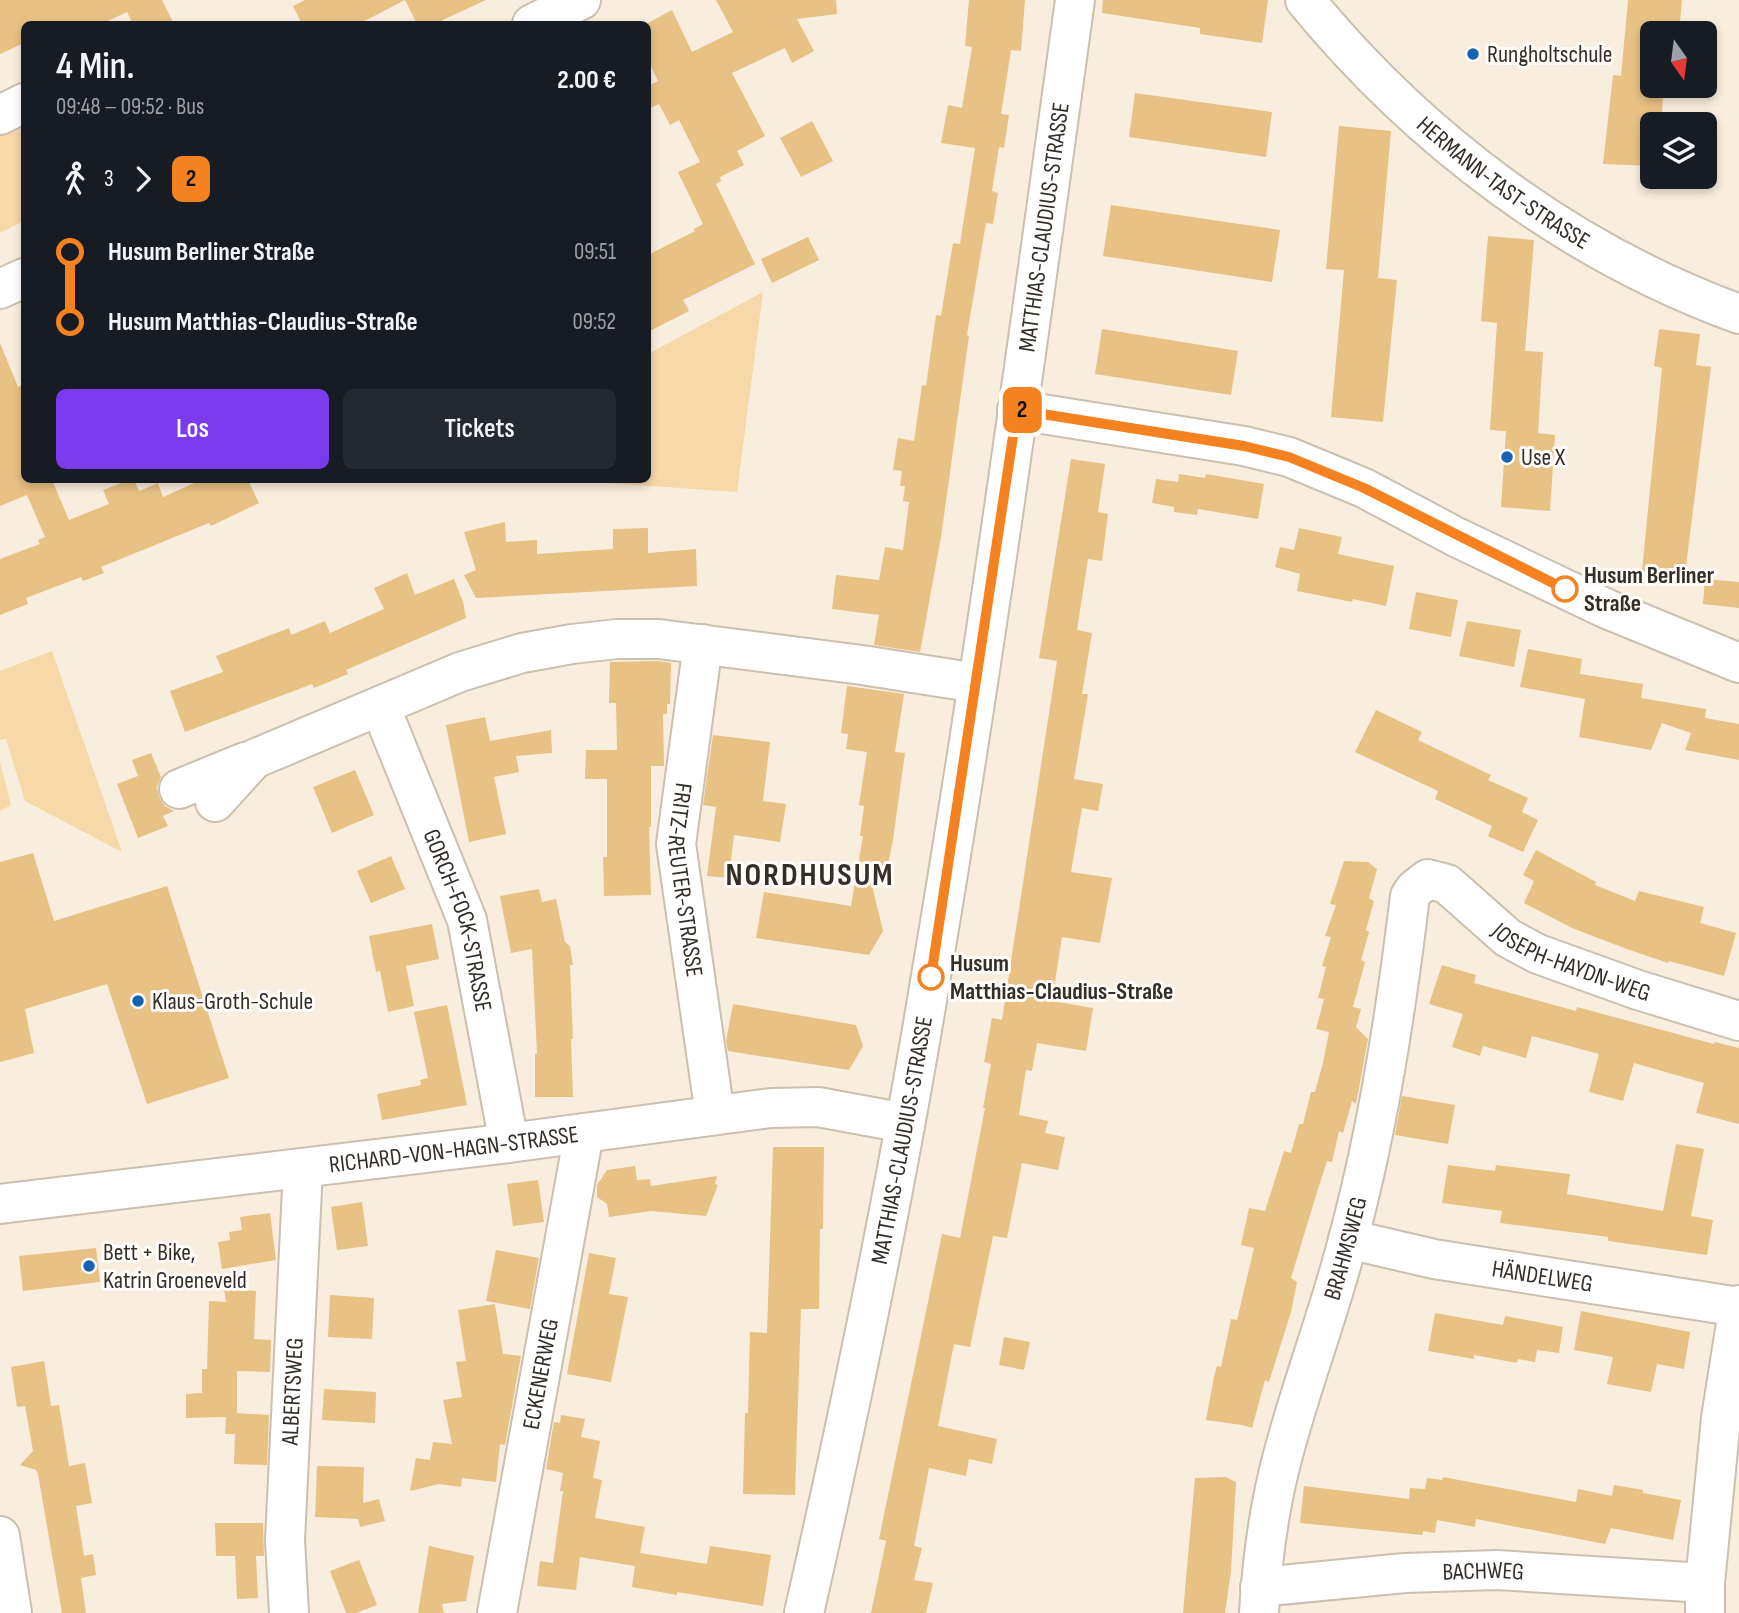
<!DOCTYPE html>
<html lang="de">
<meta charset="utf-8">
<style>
:root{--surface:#171b24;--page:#242831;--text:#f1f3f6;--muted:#9ea1a6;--accent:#7c3aed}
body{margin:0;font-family:"Sofia Sans Condensed",sans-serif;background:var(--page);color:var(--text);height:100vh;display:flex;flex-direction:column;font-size:26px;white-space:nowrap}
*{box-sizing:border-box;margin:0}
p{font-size:23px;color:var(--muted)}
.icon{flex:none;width:38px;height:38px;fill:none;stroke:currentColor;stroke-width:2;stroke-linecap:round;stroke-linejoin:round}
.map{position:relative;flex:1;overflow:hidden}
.details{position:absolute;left:21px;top:21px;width:630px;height:462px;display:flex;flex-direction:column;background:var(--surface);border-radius:10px;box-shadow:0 4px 10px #0003}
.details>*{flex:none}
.badge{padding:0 14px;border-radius:10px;font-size:24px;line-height:46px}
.needle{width:46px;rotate:166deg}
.fabs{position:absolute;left:1640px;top:21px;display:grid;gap:14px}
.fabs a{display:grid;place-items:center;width:77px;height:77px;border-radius:10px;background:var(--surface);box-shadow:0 4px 10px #0003;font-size:35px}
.map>.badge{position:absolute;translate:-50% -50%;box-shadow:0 0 0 4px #fff}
.legs{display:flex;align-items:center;gap:10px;height:77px;padding:0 35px;font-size:23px}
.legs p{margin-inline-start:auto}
.overview{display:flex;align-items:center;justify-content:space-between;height:119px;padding:0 35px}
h1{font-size:38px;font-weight:600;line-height:52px}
.primary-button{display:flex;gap:14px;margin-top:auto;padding:14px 35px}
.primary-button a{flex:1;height:80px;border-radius:10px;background:var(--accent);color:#fff;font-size:28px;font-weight:600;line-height:80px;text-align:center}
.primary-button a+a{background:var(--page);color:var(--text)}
ul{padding:0 35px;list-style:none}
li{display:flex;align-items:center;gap:24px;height:70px;font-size:26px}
li i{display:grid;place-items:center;width:10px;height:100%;margin:0 9px;background:currentColor}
li i::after{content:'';width:18px;height:18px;margin:-9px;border:5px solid;border-radius:50%;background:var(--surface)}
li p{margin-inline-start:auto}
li:first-child i{background:linear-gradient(#0000 50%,currentColor 0)}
li:last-child i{background:linear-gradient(currentColor 50%,#0000 0)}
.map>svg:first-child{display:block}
.green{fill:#f7d8a9}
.building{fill:#e8c184}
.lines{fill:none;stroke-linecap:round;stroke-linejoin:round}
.minor-casing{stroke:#cbc0af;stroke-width:42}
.minor{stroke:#fff;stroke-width:38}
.line-1-casing{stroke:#fff;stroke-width:16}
.line-1{stroke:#f58220;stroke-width:10}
.poi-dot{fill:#1763b2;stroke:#fffcf9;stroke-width:2.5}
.stop-1-dot{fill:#fff;stroke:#f58220;stroke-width:3.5}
.labels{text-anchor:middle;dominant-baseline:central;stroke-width:6;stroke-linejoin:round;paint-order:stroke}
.poi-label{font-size:24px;fill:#332e28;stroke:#fffcf9;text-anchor:start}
.street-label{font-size:24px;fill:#332e28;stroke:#fffcf9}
.stop-label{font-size:24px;font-weight:bold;fill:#332e28;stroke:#fffcf9;text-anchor:start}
.district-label{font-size:32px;font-weight:bold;letter-spacing:2px;fill:#332e28;stroke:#fffcf9}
</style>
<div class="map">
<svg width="1739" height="1613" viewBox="0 0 1739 1613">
<rect width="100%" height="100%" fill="#f9eedd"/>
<path class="green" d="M24,114V221L0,233V125Z
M763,292L737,492L565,480H648V354Z
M52,651L122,852L25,801L6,739L0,740V671Z
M0,762L11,805L0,811Z"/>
<path class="building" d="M0,0H162L174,24H133L127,12L101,24H24V43L0,54Z
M305,0H486L434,24H417L405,0L359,24H302L293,6Z
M716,0H836L837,14L797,19L814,51L792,63L785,48L732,73L765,136L737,151L744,165L720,177L721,181L716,184L755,264L683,300L689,311L648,332V255L695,231L694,229L703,224L678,172L700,162L679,120L670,125L659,104L648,109V86L658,81L648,60V23L672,10L692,52L733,32Z
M969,0H1025L1021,51L1011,50L1001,114L1009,115L1004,148L999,147L992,191L998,193L993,224L986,223L967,335L969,336L941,537L920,652L874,645L879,615L832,609L836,575L879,580L885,547L903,550L909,502L903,501L905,486H900L902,471L893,470L898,438L914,441L922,385L926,386L936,315L941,316L953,243L960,244L975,148L941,143L948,105L962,108L972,47L965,46Z
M1103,0H1268L1262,43L1200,34V28L1102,13Z
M1628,0H1682L1679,33H1652V86H1664L1661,124H1652V166L1603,164L1613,75L1621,76Z
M1135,93L1272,112L1266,157L1129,137Z
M812,121L833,161L801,177L780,138Z
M1339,126L1391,131L1378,278L1397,280L1383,422L1331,417L1344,270L1326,269Z
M1111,205L1280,230L1272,282L1103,256Z
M1488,236L1534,240L1525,351L1543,352L1538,433L1555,435L1550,511L1501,507L1506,431L1490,430L1497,323L1481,321Z
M808,237L819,260L772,283L761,259Z
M1102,329L1238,351L1231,395L1095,374Z
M1659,329L1700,334L1696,365L1711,367L1685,574L1642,571L1662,368L1654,366Z
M0,343L18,387L24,384V480H52L69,520L109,504L103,490L130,480H134L139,491L158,483L163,497L201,480H248L259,503L211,526L209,523L101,567L104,573L83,581L81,577L26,598L28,604L0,615V559L40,544L38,540L45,537L27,495L0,506Z
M1071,459L1105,464L1098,512L1108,514L1102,561L1088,559L1077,630L1092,633L1082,694H1088L1074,779L1103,784L1098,811L1082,808L1071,872L1112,878L1100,943L1062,937L1052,1001L1093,1008L1086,1051L1037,1043L1032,1071L1026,1070L1019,1115L1048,1121L1045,1133L1065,1137L1058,1170L1022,1163L1007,1238L993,1236L970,1347L954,1344L938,1426L997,1439L992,1464L969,1459L966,1476L929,1468L914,1546L922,1548L914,1580L933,1583L926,1613H871L886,1541L879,1539L942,1234L960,1238L985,1108H983L991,1064L984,1062L992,1018L1002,1020L1057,661L1039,658Z
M1179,474L1205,478L1206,474L1264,484L1258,519L1198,509L1197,515L1174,512V507L1152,503L1156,479L1178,482Z
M505,522L506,542L537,540V554L613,549V529L648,528V553L696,549L697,586L476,598L464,575L476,570L464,532Z
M1299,528L1342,537L1338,554L1394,566L1386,606L1353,599L1352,602L1297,591L1300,574L1275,567L1280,547L1294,550Z
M407,573L415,595L454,579L463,602L466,618L346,670L348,674L314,688L312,684L185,732L170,691L223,672L216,656L289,628L291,635L325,621L330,633L384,609L374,588Z
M1705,579L1739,582V608L1703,604Z
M1416,592L1458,600L1451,637L1409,629Z
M1467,621L1521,630L1514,667L1459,656Z
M1528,649L1582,659L1580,674L1643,684L1641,698L1706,709L1705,718L1739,724V760L1685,750L1691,733L1662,723L1651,750L1579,737L1585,699L1520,687Z
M658,661L671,663L670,704H667V714H663L664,766H651V827H649L651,895L604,896L603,857H607V779H585L586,750H617L616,703H609L610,662Z
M847,686L904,694L895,752L905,753L893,840L885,879L870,877L883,931L869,955L756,938L764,892L851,906L863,836H860L864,806L859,805L867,752L846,749L848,734L841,733Z
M1376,710L1422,732L1418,740L1491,775L1488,780L1528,798L1522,812L1538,820L1523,852L1488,836L1492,826L1435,799L1438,791L1355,752Z
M485,717L490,741L551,730L552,753L516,756L519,772L494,777L506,834L469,842L446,725Z
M713,735L770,742L763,801L786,804L780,842L734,835L729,878L707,876L716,807L703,805Z
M151,753L161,777L157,787L159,797L165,806L174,811L163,816L168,826L138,838L117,784L138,776L132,760Z
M355,770L374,815L332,833L313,787Z
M1536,850L1596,882L1595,885L1635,901L1639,891L1704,907L1700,923L1736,933L1724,976L1669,961L1668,963L1624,948L1572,928L1524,903L1534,881L1523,875Z
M33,853L54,921L167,886L229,1078L147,1104L107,984L25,1009L34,1053L0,1062V862Z
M391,856L405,889L371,903L357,871Z
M1344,861L1368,862L1377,869L1369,898L1374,901L1366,930L1369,932L1361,960L1365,962L1353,1007L1361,1009L1356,1027L1368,1039L1356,1104L1352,1101L1343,1133L1339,1131L1332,1162L1327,1161L1317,1192L1291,1278L1297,1282L1291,1312L1269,1382L1265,1380L1252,1428L1242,1425L1206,1420L1214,1377L1217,1366L1221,1367L1231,1319L1237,1320L1254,1248L1241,1245L1249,1208L1265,1211L1284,1151L1291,1153L1299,1124H1303L1311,1092H1315L1323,1063L1329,1032L1316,1029L1324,999L1318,998L1326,967L1322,966L1331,937L1325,936L1336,905L1330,904Z
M539,889L542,902L556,899L565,942L570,946L573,965H570L573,1039H571L573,1097H535V1054H537L532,949L511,953L500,896Z
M432,924L439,959L406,966L414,1006L388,1012L380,971L376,972L369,936Z
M1442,965L1476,975L1474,983L1576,1011L1577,1007L1714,1044L1715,1042L1739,1048V1124L1696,1113L1704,1083L1634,1063L1623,1101L1589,1092L1599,1054L1532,1036L1526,1058L1483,1046L1480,1056L1452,1047L1463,1014L1429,1004Z
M733,1004L856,1025L863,1046L849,1070L728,1051L726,1041Z
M447,1005L467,1105L382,1120L377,1094L421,1085L420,1080L428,1078L414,1012Z
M1402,1096L1455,1105L1448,1144L1395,1135Z
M1676,1144L1704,1149L1691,1216L1713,1220L1707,1255L1608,1241V1237L1500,1223L1502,1211L1442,1203L1448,1165L1495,1171L1496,1165L1570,1174L1567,1194L1663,1211Z
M773,1147H824L823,1229H820L819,1309H801L795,1495L743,1494L745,1413H748L750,1332L767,1333Z
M635,1166L637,1180L650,1179L651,1186L717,1176L715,1184L718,1185L706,1216L651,1211L609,1217L607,1204L597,1197V1185L607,1170Z
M538,1180L544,1222L513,1226L507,1184Z
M362,1202L368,1246L337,1250L331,1207Z
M270,1213L276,1260L222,1269L218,1242L230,1240L229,1232L242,1230L240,1217Z
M96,1248L100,1282L23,1291L19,1256Z
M496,1250L539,1258L530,1309L486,1301Z
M589,1253L616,1258L609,1294L628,1297L611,1382L567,1374Z
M224,1289L256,1291L254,1339L271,1340L270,1372L237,1371V1413L269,1415L267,1465L234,1464L235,1434H225L226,1417L186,1418V1394L202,1393V1369H207L209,1301L226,1302Z
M330,1295L374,1298L372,1339L328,1337Z
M495,1304L503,1354L521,1356L505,1445L500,1444L496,1482L462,1478L461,1487L439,1484L410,1491L416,1458L430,1460L433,1442L452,1444L443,1400L462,1397L456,1362L466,1361L458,1310Z
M1581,1311L1690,1332L1684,1369L1657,1364L1651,1392L1607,1384L1613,1357L1574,1350Z
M1435,1313L1503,1325L1505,1316L1563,1327L1559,1353L1537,1350L1535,1362L1518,1359L1517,1363L1474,1355V1359L1428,1351Z
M1004,1337L1030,1342L1024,1370L999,1365Z
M44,1361L51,1406L59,1405L69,1466L85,1463L92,1503L76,1506L84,1556L93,1554L96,1575L81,1578L86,1613H62L38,1474L36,1470L20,1465L33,1451L25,1406L17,1407L11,1367Z
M324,1389L376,1392L375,1423L322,1420Z
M561,1415L585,1419L581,1437L600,1441L593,1478L602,1480L595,1518L645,1527L640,1553L707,1564L710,1546L771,1555L763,1606L677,1592V1595L632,1587L635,1566L580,1557L576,1590L537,1586L540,1561L553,1563L563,1491H560L563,1473L546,1469L554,1422L560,1423Z
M317,1466L364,1467L363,1503L379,1499L385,1521L360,1527L358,1519L315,1517Z
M1226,1477L1236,1482L1231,1571L1225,1613H1183L1195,1478Z
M1443,1477L1576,1502L1578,1489L1612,1496L1614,1485L1643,1490V1493L1681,1500L1673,1540L1611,1528L1605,1544L1476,1519L1475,1527L1437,1520L1435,1533L1423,1531L1422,1535L1300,1523L1304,1486L1409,1499L1410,1488L1425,1489L1427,1478L1442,1480Z
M215,1523H263L264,1556H256L258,1598L237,1599L235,1556H216Z
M429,1546L474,1556L466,1601L442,1604L444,1613H418Z
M359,1560L377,1605L356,1613H346L330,1571Z"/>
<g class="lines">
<g class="minor-casing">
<g id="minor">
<path id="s1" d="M1305,0C1420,140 1569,252 1739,314"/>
<path d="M532,24L581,0"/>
<path d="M0,115L24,103"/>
<path d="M0,289L24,278"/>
<path d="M1017,410L1244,446L1289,457L1364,488L1456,537L1607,609L1739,663"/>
<path id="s2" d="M703,644L676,844L715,1115"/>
<path id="s3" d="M380,706L467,920L509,1143"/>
<path d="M179,789L245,762"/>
<path d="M215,802L254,759L460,672L522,653L572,644L617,639H659L862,665L977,683"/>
<path id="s4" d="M0,1204L509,1143L771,1108L818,1107L905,1123"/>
<path id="s5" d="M1348,1239L1434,1259L1739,1307"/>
<path d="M0,1536L12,1613"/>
<path id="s6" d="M1260,1587L1405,1573L1497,1570L1705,1583"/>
<path id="s7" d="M289,1613L285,1540L303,1168"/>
<path id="s8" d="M497,1613L584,1133"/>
<path id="s9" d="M804,1613C852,1402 896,1190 931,976C986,652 1030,326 1075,0"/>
<path id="s10" d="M1259,1613C1262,1560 1269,1507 1283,1455C1300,1390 1324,1327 1342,1262C1376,1142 1395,1020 1410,896L1415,889L1428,879L1447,884L1508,938L1538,954L1638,990L1739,1021"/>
<path d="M1705,1613V1583L1721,1418L1739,1305"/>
</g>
</g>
<use href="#minor" class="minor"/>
</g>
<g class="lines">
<g class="line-1-casing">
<path id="line-1" d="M931,977L1017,410L1244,446L1289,457L1364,488L1565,589"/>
</g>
<use href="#line-1" class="line-1"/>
</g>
<g class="poi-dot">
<circle cx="1473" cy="54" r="7"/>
<circle cx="1507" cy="457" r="7"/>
<circle cx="138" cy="1001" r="7"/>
<circle cx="89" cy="1266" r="7"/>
</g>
<g class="stop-1-dot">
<circle cx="1565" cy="589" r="12"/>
<circle cx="931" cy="977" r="12"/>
</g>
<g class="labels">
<g class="poi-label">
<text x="1487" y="54">Rungholtschule</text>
<text x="1521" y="457">Use X</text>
<text x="152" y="1001">Klaus-Groth-Schule</text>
<text x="103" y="1252">Bett + Bike,<tspan x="103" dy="28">Katrin Groeneveld</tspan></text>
</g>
<g class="street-label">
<text stroke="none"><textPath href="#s1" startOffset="271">HERMANN-TAST-STRASSE</textPath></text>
<text stroke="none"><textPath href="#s9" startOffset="1407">MATTHIAS-CLAUDIUS-STRASSE</textPath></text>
<text stroke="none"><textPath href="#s2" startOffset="238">FRITZ-REUTER-STRASSE</textPath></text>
<text stroke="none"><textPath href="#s3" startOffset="229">GORCH-FOCK-STRASSE</textPath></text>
<text stroke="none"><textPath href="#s10" startOffset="929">JOSEPH-HAYDN-WEG</textPath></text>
<text stroke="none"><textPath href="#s9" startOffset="483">MATTHIAS-CLAUDIUS-STRASSE</textPath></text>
<text stroke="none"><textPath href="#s4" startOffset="457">RICHARD-VON-HAGN-STRASSE</textPath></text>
<text stroke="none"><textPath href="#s10" startOffset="376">BRAHMSWEG</textPath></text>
<text stroke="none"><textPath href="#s5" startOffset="198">HÄNDELWEG</textPath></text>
<text stroke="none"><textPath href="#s8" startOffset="243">ECKENERWEG</textPath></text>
<text stroke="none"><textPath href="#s7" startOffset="222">ALBERTSWEG</textPath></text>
<text stroke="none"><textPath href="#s6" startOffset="224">BACHWEG</textPath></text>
</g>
<g class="stop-label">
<text x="1584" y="575">Husum Berliner<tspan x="1584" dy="28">Straße</tspan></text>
<text x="950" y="963">Husum<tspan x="950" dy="28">Matthias-Claudius-Straße</tspan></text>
</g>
<g class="district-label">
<text x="810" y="875">NORDHUSUM</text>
</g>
</g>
</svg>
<div class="fabs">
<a><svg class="needle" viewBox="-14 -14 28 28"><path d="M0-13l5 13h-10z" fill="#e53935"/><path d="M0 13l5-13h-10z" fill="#9ea1a6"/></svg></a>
<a><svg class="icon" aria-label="layers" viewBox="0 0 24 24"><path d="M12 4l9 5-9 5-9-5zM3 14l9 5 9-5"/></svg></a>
</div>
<b class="badge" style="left:1022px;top:410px;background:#f58220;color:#111">2</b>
<section class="details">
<div class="overview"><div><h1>4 Min.</h1><p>09:48 – 09:52 · Bus</p></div><b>2.00 €</b></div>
<div class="legs"><svg class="icon" aria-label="walk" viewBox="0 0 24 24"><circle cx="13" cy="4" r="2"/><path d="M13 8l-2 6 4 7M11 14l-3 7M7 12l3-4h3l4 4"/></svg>3<svg class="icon" aria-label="forward" viewBox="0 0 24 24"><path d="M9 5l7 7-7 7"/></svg><b class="badge" style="background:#f58220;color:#111">2</b></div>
<ul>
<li><i style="color:#f58220"></i><b>Husum Berliner Straße</b><p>09:51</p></li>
<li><i style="color:#f58220"></i><b>Husum Matthias-Claudius-Straße</b><p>09:52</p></li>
</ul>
<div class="primary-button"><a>Los</a><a>Tickets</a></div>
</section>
</div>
